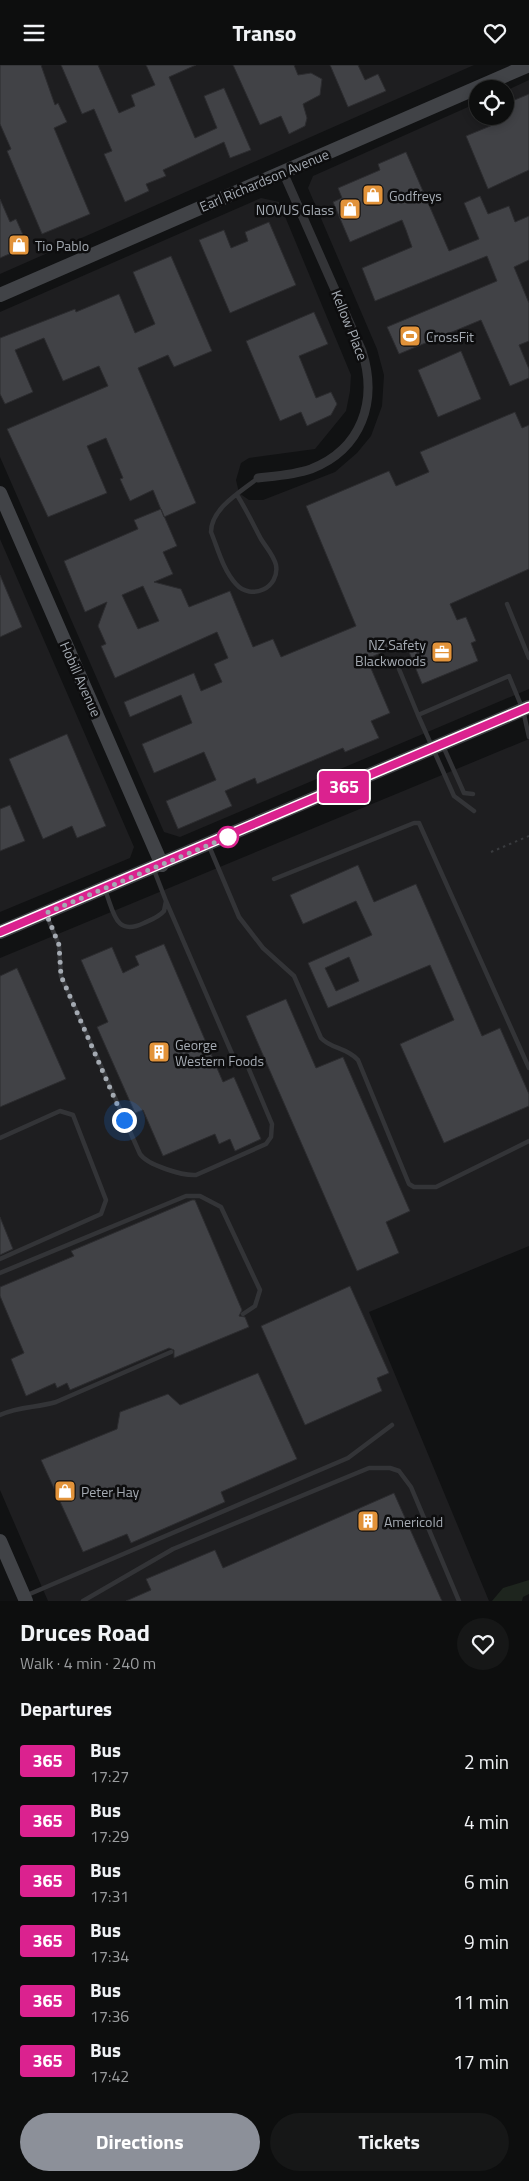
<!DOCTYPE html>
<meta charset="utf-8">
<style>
:root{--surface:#0d0e0e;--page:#161717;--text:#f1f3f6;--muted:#9a9c9e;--line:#2d2e2e;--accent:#8c9099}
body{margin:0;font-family:"Titillium Web",sans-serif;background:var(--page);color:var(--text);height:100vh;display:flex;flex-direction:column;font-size:19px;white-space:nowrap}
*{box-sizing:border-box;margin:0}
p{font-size:16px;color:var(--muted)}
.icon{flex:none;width:28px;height:28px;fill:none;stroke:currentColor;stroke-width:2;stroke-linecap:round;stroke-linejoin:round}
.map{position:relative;height:1536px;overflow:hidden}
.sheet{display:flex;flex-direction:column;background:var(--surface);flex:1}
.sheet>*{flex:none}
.badge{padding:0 10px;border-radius:4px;font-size:18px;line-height:32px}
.tools{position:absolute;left:469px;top:15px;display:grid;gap:10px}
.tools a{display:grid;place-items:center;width:45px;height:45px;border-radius:50%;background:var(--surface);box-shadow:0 2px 8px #0003,0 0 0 1px var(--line);font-size:25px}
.you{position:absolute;width:25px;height:25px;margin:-12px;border:4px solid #fff;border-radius:50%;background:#1a73e8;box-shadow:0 0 0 8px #1a73e833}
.map>.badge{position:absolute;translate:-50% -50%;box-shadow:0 0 0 2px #fff}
h2{padding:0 20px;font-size:19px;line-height:45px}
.round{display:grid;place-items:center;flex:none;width:52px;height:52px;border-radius:26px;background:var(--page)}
.overview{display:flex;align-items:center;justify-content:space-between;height:85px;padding:0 20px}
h1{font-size:24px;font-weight:700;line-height:38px}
.primary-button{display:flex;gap:10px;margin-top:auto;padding:10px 20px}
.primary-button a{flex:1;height:58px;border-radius:30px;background:var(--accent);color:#fff;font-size:20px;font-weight:700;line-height:58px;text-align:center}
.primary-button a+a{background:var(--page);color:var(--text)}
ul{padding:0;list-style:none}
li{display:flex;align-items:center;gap:15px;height:60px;padding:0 20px}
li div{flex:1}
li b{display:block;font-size:19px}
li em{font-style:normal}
li .badge{min-width:55px;font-weight:700;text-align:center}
header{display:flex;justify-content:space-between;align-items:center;height:65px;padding:0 20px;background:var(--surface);font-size:22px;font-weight:700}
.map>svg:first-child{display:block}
.built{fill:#1e1e20}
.green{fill:#1e251e}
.building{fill:#414246;stroke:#2c2c2f;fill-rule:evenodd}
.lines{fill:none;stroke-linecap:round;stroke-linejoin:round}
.path{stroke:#393b3e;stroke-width:2;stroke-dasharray:2.5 4;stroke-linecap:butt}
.lane{stroke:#333437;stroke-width:4.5}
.street{stroke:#333437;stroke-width:9}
.secondary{stroke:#414347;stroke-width:14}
.line-casing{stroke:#fff;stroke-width:11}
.line{stroke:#db228f;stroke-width:8}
.walk{stroke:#a4aab2;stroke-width:5;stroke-dasharray:0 9}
.stop-dot{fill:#fff;stroke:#db228f;stroke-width:2.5}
.labels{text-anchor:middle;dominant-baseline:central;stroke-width:5;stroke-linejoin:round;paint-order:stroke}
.street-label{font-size:14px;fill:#a4aab2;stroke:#0d0d0e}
.poi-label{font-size:14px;fill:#a4aab2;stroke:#0d0d0e;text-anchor:start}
</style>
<header><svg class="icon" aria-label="menu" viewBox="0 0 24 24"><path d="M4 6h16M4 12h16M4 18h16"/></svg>Transo<svg class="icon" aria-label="heart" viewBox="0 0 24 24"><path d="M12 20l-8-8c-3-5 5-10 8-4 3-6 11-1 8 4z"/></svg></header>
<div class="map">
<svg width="529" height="1536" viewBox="0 0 529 1536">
<rect width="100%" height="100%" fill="#111213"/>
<path class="built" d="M0,0H474L0,209Z
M529,15V624L180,772L164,767L0,392V247L261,133L279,137L351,310L350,326L346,346L315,384L249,393L241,398L236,415L239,428L249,435H263L335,407L357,388L371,371L382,341L384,310L377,284L308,123L313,111L477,38L478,51H505V26Z
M0,474L134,782L130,793L0,847Z
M529,674V1181L369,1247L489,1536H48L0,1425V893Z"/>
<path class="green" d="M529,1515V1529L523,1532L522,1536H492L503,1523Z"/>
<path class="building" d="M0,0H41L55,40L58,38L67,57L54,63L90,149L42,169L7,86L11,84L0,59Z
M61,0H98L119,48L135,41L131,30L155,20L146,0H196L169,12L195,73L217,63L204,31L224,23L251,85L230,93L224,77L163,105L166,111L146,119L149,126L125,137L104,89L112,86L94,44L82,49Z
M233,0H294L298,10L311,8L322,14L320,30L303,39L307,53L305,61L289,69L281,51L260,60Z
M330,0H358L365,15L378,9L386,26L348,42Z
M529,29V105L488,124L466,71L500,57L487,51H505V39Z
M406,87L449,186L479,174L464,138L480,131L488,149L509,141L515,157L529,151V195L514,202L529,238V276L519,280L529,304V313L510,321L481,255L399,289L387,262L497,216L487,191L375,236L362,203L412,182L406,165L402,155L350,177L333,137L342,133L338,123L380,105L378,99Z
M0,134L10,157L16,154L28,181L0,193Z
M269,157L296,220L230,248L199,175L224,165L231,183L248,176L245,167Z
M171,191L212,286L174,302L168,290L138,303L196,438L164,452L153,425L130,436L120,414L123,413L106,373L87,381L107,428L48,452L7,364L108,321L99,301L63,316L44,273L15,285L33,327L5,339L0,329V273L75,244L76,247L119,229L135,268L155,259L133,207Z
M314,247L328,279L299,291L316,333L331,327L337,339L331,350L307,361L301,347L280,356L246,276Z
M461,286L481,334L438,352L418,305Z
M515,347L522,363L529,360V504L450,539L457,555L466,552L476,576L471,578L478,596L422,619L405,577L367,594L390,648L371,656L379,673L345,687L343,683L257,719L255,713L225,726L232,741L178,764L166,736L216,715L204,687L154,708L142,679L192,658L181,630L130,652L124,637L194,608L201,626L222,617L214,599L228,593L217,567L115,613L101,581L106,579L98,561L107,537L85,547L64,496L138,464L134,455L161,444L177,481L163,487L173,509L154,517L181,524L189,542L230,526L253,582L273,574L281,592L356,561L306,441L389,406L396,421L429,407L420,387ZM143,521L159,556L138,564L122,530Z
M0,510L22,562L0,572Z
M67,669L106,761L77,773L72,761L43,774L9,694Z
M10,740L25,776L0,786V744Z
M358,800L374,837L416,819L482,971L500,963L529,1029V1041L444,1078L400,979L454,955L430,900L328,943L308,898L372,870L356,836L303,859L290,830ZM349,892L359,916L336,926L325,903Z
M164,879L223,1017L234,1012L261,1074L235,1086L230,1074L219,1079L215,1069L163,1091L143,1045L135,1048L97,962L108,957L81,895L112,882L123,908L139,900L135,891Z
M17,903L66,1014L0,1042V911Z
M286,934L316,1003L343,992L410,1146L386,1157L399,1188L357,1206L246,951Z
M192,1135H195L242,1245L239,1251L245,1252L249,1262L174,1293V1285L169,1283L70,1325L67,1318L57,1323L55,1318L26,1331L11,1294L24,1288L0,1231V1222L74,1191L71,1186Z
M0,1152L13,1184L0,1190Z
M350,1221L389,1308L377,1313L382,1326L305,1360L261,1261Z
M258,1308L297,1394L221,1427L225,1437L131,1478L127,1469L83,1487L41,1395L117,1364L120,1347L168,1329L180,1340Z
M394,1428L442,1536H126L151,1525L146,1514L215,1485L223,1503Z"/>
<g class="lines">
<path class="path" d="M491,787L529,771"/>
<path class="lane" d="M237,430C246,444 253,459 261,474C266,482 274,491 276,500C280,523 251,536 236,519C223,505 218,484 211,467C211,443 242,426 258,413
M507,539L529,593
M399,604L418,650
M443,681L464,728L473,729
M474,746L454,731L418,650L509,611L523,645L529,672
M209,781L239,852L263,883L294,911L321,973C331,984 346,982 358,995L409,1119L414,1122H436L529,1076
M274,814L414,758H419L529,1003
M105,825C114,847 115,872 144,858C151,855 159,852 164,846L166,836L154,805
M46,849L59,880L61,911L140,1089C147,1100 183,1111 196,1110L266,1079L271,1072L272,1059L248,1002L233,991L166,836
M0,1073L60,1046L73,1050L106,1135L101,1149L0,1194
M0,1208L186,1131H200L221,1142L260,1225L255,1241L243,1249
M0,1350C19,1341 36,1343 56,1337L171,1287
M25,1531L348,1393L392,1360
M83,1536L173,1484L369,1403H390L399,1406L411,1422L459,1536"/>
<path class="street" d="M258,413C276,411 294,410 311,404C362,384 378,336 362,286L283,107"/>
<path class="secondary" d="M0,230L529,0
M0,428L162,800
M0,867L529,642
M0,1476L26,1536"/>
</g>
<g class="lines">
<g class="line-casing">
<path id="line" d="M0,867L529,642"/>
</g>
<use href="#line" class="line"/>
<path class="walk" d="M124,1055L61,911L59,880L46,848L228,772"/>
</g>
<defs>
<g id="shop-square" transform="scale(1.125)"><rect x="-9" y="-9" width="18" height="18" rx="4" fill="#e2933a" stroke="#0d0d0e"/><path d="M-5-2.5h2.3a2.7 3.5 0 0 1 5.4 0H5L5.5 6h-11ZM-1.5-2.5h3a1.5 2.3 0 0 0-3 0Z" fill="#fff"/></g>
<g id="stadium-square" transform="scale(1.125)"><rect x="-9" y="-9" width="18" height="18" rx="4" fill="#e2933a" stroke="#0d0d0e"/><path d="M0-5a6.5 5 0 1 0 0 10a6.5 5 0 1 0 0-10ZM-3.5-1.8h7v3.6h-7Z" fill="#fff"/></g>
<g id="office-square" transform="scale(1.125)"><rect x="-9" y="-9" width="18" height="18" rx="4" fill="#e2933a" stroke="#0d0d0e"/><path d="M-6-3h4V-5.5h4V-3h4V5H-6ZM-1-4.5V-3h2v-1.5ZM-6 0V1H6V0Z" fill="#fff"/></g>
<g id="building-square" transform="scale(1.125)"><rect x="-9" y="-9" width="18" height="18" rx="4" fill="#e2933a" stroke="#0d0d0e"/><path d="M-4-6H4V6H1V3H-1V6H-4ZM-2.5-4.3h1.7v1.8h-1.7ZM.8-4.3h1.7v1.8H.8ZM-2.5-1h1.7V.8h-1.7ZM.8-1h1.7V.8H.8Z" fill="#fff"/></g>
</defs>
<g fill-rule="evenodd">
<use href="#shop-square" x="373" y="130"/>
<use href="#shop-square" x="350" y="144"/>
<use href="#shop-square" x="19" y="180"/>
<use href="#stadium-square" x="410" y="271"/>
<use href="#office-square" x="442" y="587"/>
<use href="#building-square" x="159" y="987"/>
<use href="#shop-square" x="65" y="1426"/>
<use href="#building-square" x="368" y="1456"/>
</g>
<circle class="stop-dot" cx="228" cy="772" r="10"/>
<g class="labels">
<g class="street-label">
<text transform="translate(264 115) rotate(-23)">Earl Richardson Avenue</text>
<text transform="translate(350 260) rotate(68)">Kellow Place</text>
<text transform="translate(81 614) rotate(66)">Hobill Avenue</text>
</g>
<g class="poi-label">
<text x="389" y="130">Godfreys</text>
<text x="334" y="144" text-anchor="end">NOVUS Glass</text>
<text x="35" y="180">Tio Pablo</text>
<text x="426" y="271">CrossFit</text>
<text x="426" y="579" text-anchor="end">NZ Safety<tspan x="426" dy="16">Blackwoods</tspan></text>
<text x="175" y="979">George<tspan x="175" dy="16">Western Foods</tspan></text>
<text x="81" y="1426">Peter Hay</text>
<text x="384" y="1456">Americold</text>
</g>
</g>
</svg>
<div class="tools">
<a><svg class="icon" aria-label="locate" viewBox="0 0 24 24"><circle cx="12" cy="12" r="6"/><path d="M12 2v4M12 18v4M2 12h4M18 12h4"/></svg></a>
</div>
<div class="you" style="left:124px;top:1055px"></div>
<b class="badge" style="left:344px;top:722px;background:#db228f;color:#fff">365</b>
</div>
<section class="sheet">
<div class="overview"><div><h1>Druces Road</h1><p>Walk · 4 min · 240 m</p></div><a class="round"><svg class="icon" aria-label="heart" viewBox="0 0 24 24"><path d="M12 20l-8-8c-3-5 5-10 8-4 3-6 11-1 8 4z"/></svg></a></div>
<h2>Departures</h2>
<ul>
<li><span class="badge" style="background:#db228f;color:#fff">365</span><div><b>Bus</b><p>17:27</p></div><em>2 min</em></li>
<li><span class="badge" style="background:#db228f;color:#fff">365</span><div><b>Bus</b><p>17:29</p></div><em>4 min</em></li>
<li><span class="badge" style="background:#db228f;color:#fff">365</span><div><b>Bus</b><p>17:31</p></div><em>6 min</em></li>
<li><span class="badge" style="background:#db228f;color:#fff">365</span><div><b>Bus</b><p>17:34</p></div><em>9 min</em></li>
<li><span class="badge" style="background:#db228f;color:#fff">365</span><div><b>Bus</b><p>17:36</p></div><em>11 min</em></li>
<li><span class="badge" style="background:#db228f;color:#fff">365</span><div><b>Bus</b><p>17:42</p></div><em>17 min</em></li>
</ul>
<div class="primary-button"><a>Directions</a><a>Tickets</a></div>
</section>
